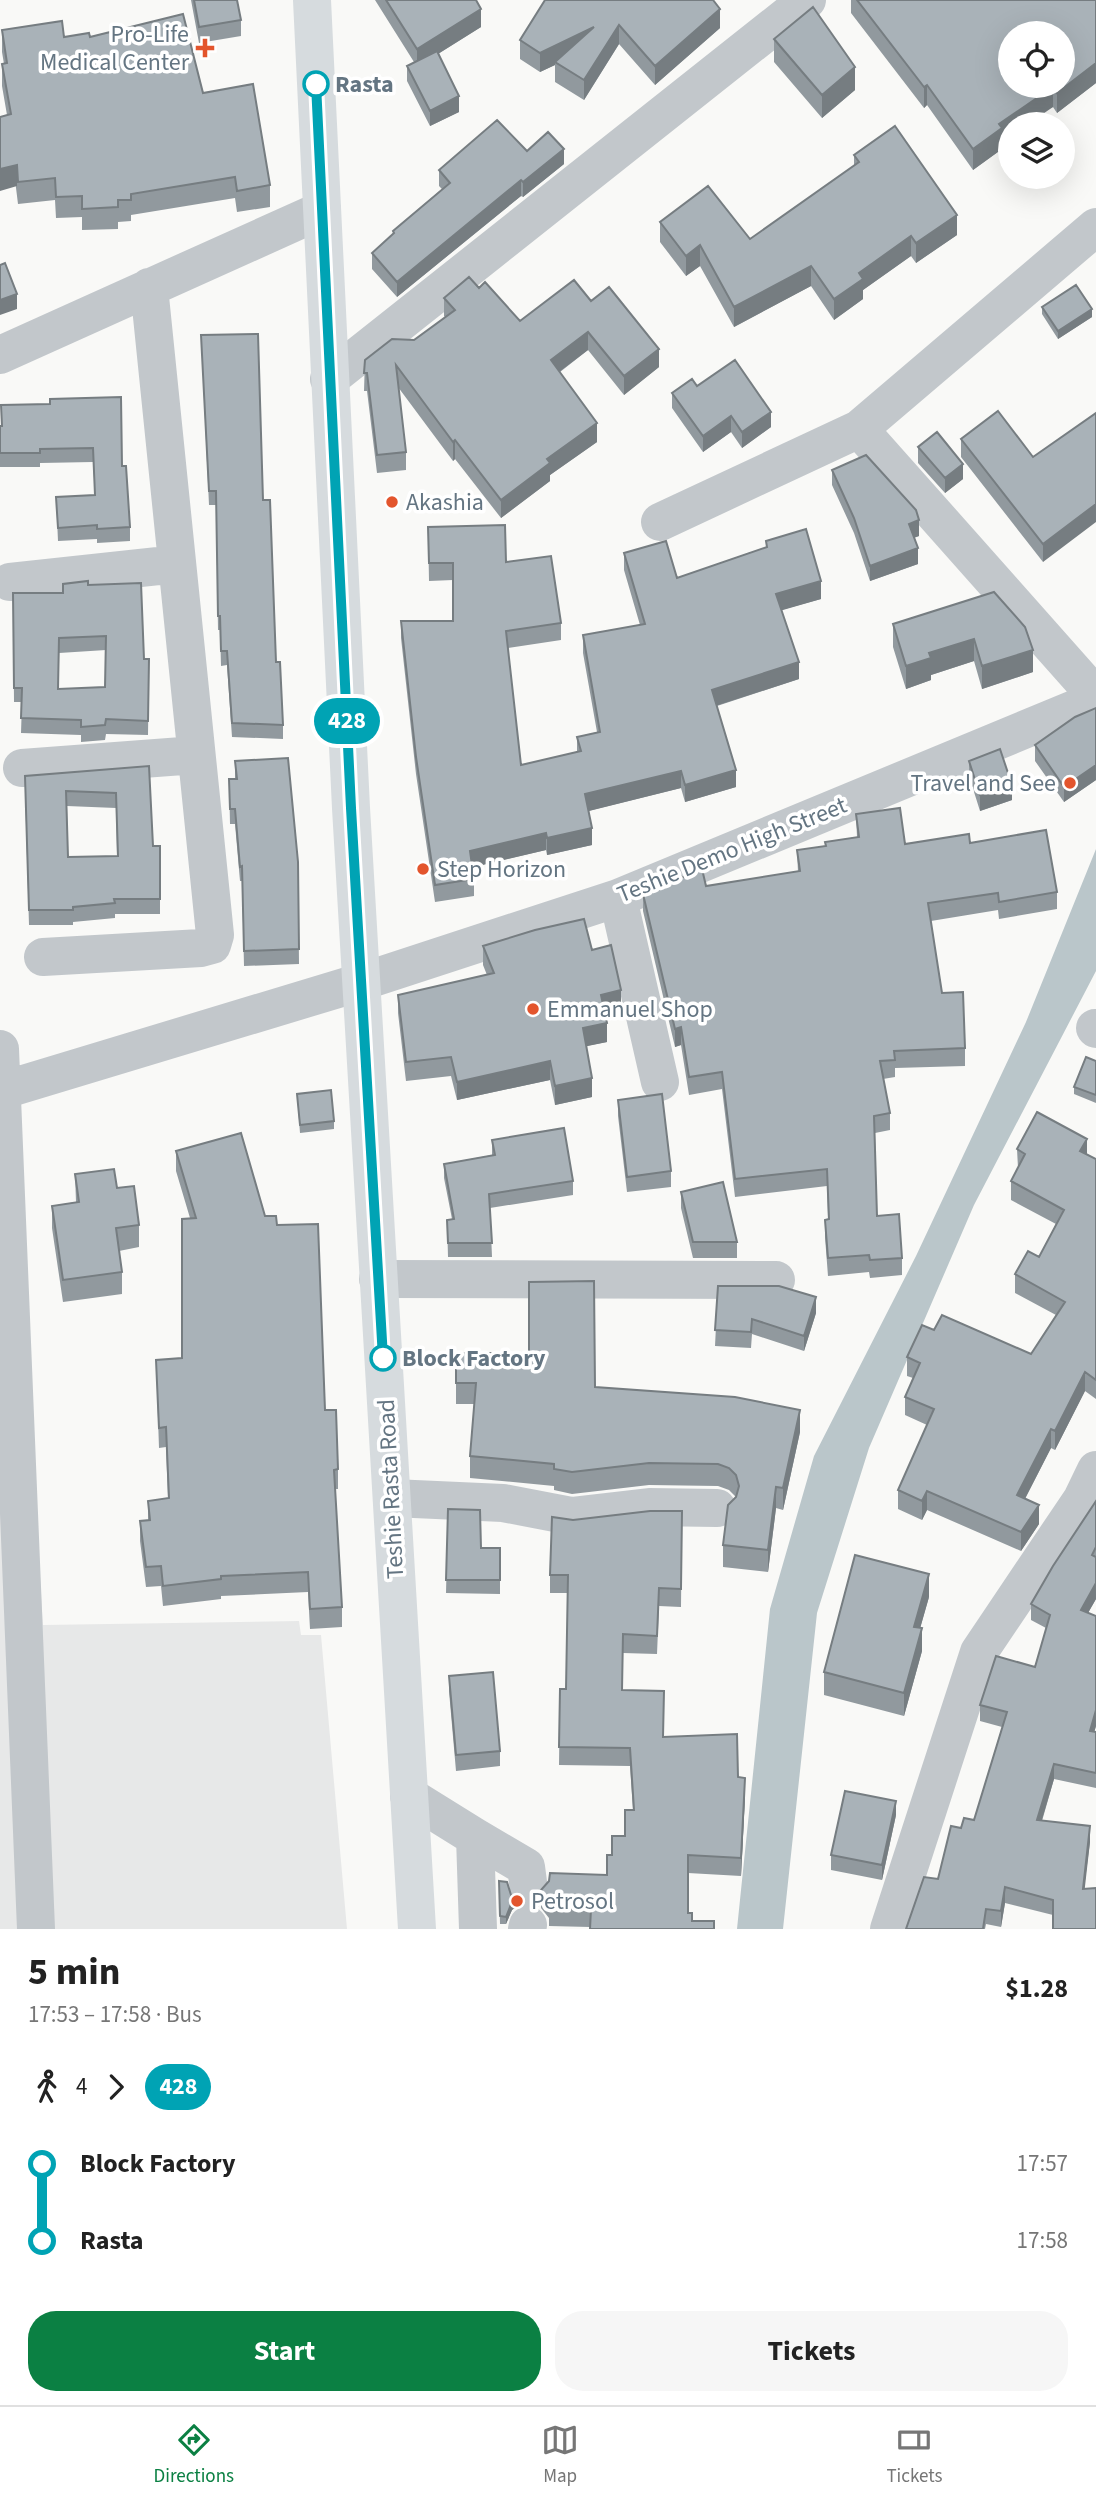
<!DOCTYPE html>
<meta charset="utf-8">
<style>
:root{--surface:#fff;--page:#f6f6f6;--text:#222;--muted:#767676;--line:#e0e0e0;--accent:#0b8043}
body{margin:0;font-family:"Source Sans 3",sans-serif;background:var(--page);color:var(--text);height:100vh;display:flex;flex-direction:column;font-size:26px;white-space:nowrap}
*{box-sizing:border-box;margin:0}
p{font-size:23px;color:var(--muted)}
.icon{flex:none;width:38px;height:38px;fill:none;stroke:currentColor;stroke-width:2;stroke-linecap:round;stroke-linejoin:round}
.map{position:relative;height:1929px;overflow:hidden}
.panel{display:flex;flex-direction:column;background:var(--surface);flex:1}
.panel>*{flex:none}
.badge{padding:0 14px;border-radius:23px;font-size:24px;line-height:46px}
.buttons{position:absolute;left:998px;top:21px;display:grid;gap:14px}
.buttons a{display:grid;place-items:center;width:77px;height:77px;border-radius:50%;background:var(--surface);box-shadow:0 7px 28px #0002;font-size:35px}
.map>.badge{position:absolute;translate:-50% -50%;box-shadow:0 0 0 4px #fff}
.legs{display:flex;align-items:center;gap:10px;height:77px;padding:0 28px;font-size:23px}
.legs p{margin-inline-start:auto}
.summary{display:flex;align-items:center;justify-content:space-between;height:119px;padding:0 28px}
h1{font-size:38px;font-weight:700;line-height:52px}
.primary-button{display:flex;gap:14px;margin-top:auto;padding:14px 28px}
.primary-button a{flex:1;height:80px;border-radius:28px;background:var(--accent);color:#fff;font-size:28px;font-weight:700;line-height:80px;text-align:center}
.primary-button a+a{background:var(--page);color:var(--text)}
ul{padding:0 28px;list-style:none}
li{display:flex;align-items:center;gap:24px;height:77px;font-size:26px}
li i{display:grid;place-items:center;width:10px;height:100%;margin:0 9px;background:currentColor}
li i::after{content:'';width:18px;height:18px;margin:-9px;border:5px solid;border-radius:50%;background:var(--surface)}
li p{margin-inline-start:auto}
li:first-child i{background:linear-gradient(#0000 50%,currentColor 0)}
li:last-child i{background:linear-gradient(currentColor 50%,#0000 0)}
.menu{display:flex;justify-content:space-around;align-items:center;height:98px;border-top:2px solid var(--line);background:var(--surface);font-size:19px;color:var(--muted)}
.menu a{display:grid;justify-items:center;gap:4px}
.menu .active{color:var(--accent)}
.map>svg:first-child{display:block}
.built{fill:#e7e8e8}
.water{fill:#bac6ca}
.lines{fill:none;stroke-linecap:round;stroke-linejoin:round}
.minor{stroke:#c2c7cb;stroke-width:38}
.major{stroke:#d6dbde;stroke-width:38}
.wall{fill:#91999e;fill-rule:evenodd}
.shaded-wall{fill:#767d81}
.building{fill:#a9b2b8;stroke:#767d81;stroke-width:2;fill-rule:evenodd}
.line-1-casing{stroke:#fff;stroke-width:16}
.line-1{stroke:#00a3b4;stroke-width:10}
.poi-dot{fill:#e3552d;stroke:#fff;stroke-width:2.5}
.stop-1-dot{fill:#fff;stroke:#00a3b4;stroke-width:3.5}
.labels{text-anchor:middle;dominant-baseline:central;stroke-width:7;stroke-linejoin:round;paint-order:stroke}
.poi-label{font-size:24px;fill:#647582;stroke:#fff;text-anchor:start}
.stop-label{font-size:24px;font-weight:bold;fill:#647582;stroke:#fff;text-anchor:start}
.street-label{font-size:24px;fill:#647582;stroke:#fff}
</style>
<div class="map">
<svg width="1096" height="1929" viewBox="0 0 1096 1929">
<rect width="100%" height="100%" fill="#f9f9f7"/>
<path class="built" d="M11,1106L43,1625L299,1621L301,1635H321L347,1929H0V1110Z"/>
<path class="water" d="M1096,849V971L974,1205L869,1448L817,1613L783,1929H737L770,1609L814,1456L916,1256L1026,1022Z"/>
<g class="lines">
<path class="minor" d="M0,355L322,210
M329,379L807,0
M859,429L1096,696
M660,522L859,429L1096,227
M10,582L177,564
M22,768L196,755
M618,898L660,1082
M43,957L201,948L212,945L215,935L149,287
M1095,1028L1096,1029
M0,1049L36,1929
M0,1091L361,982L618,898L1096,700
M378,1279L776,1280
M392,1498L503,1503L571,1516L649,1507L717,1508
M409,1796L475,1837L478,1929
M475,1837L526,1867L529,1890
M527,1929L528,1925
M889,1929L979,1652L1082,1499L1096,1470"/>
<path class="major" d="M312,0L351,808L417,1929"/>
</g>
<path class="wall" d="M191,0H237L241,20V36L199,43Z
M375,0H476L481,27L438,54L459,112L430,126L407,81V66L414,62Z
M545,0L720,28L655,85L619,44L584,100L555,82V65L540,72L520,59V40Z
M851,0H1096V83L1057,113L1053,107L1010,124V137L1002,142V149L973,170L927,105L924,108L851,13Z
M2,30L64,37H90L203,93L270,185V207L237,212L235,198L131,215V221L118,222V229L82,230V217L56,218L55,200L18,204L7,115L2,86V64H4L2,52Z
M774,39L855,90L822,118L774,62Z
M527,151L564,164L523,197L521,196L397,297L372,269V253L393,234V231L442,189L439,186V170Z
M854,155L957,235L916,263L911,256L863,290V299L834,320L811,286L734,327L700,266L686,276L660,242V222L750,239L854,166Z
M479,288L520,321L591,301L659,367L624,395L588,350L560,372L597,442L550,475V481L501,518L455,459L453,461L398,387L406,452V470L377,473L367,391H364L365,360L414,340L445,317L444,316V298Z
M1042,307L1092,317L1058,339L1042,314Z
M201,335L263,500L276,662L283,725V739L232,737L227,665L221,666L220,630H218L216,505H209Z
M697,386L771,427L742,448L731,432L703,452L672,408V393Z
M50,404L122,466L130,527V541L97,543V539L58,541L56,497L95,495L93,462L40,463V467H0V426Z
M1096,413L1043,562L961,457V439L1033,457Z
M918,447L963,479L945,493L918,463Z
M832,470L919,536L914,538L918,564L870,581L854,533L832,485Z
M428,527L506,562L561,623V640L508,648L521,765L577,752V737L597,732L583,653V635L640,625L624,570V553L677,578L766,547V541L821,599L781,610L799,679L717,706L736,787L685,802L681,788L588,811L592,845L547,855L546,850L472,867L474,879V896L435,902L416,774L401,638V621H453V580L429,581Z
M88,585L144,659H149L148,735L106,734L105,740L81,742V735L21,733L22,702H14L13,593H63ZM106,650L105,687L58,689L59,653Z
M994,592L1033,672L982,689L974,661L931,675V680L906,689L893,647V624Z
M1096,708V780L1064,802L1035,761V745Z
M235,761L298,862L299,964L244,966L242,881H240L235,824H230L229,779H235Z
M969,761L1012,800L980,811L969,776Z
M149,766L153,846H160V914H115V918L73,922V925H29L25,791ZM67,806L116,808L117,856L68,857Z
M856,814L905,844L970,843L1057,892V909L999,919L998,910L931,921L942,993L965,1048V1066L895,1068V1077L883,1079L890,1113V1130L875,1133L877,1216L902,1258V1275L870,1278L869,1272L828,1276L825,1237V1220L828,1219L827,1186L735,1197L722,1089L689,1095L681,1045L675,1047L643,911V894L706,886L798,872L797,850L825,846V842L857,837Z
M483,946L592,950L621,1009L605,1012L607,1042L586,1046L592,1097L555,1105L550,1080L457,1100L451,1076L406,1081L398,1013V995L487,975L483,965Z
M1096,1061V1103L1074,1094V1087Z
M297,1094L334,1121V1129L300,1133Z
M618,1100L671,1171V1187L627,1192L618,1116Z
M492,1140L573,1181V1195L490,1208L492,1257H448L447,1220L452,1219L444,1178V1164L492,1155Z
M1017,1149L1087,1154L1096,1159V1399L1085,1391L1055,1450L1051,1448L1025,1499L1039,1524L1021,1551L927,1510L922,1520L898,1509V1490L927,1425L905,1415V1397L913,1378L907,1376V1357L934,1330L1031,1354L1056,1315L1015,1293V1274L1039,1257L1056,1224L1011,1200V1181L1018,1168Z
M176,1151L277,1225L325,1410L338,1469V1489H335L342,1607V1627L310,1629L308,1592L221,1596V1599L163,1606L161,1586L146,1587L140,1541V1521H148V1501L168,1499L166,1447L159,1448L156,1360L182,1358L190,1218L176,1171Z
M75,1174L117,1188L139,1225V1247L119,1251L122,1272V1294L63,1302L52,1228V1206L76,1202Z
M681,1192L737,1242V1258H693L681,1208Z
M718,1286L816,1313L804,1351L752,1334L751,1348L715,1346Z
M456,1353L595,1387L800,1432L783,1510L776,1508L768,1572L723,1567V1545L736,1497L729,1490L718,1486L649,1485L572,1494L554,1490V1486L470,1478V1456L474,1404H456Z
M1096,1501V1599L1088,1613L1096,1616V1726L1094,1732H1096V1788L1054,1779L1042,1821L1090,1842L1084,1888L1053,1915L1005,1903L1001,1927L986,1924L985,1929H906L938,1879L961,1828L974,1820L1002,1727L980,1721V1705L1035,1667L1046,1628L1031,1620V1604Z
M448,1509L481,1548H500V1594L446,1593Z
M682,1511L681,1607L659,1606L657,1654L623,1653L622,1690L663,1737L738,1777L745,1796L741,1876L688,1873V1913L692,1921L590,1927L549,1926V1918L541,1908V1890L607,1875L612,1855L625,1836L633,1810L630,1766L559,1765L560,1689H566L568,1593H550V1575L573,1520Z
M929,1597L920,1628L922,1651L904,1716L824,1695V1672Z
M449,1676L500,1751V1766L456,1771L449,1691Z
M896,1815L882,1880L831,1870V1855Z
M499,1881L511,1895L516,1907L512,1910L506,1924H500Z"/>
<path class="shaded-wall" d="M481,9V27L417,67V49Z
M720,9V28L655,85V66Z
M619,25V44L584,100V80Z
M594,27L555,62V65L540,72V53Z
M1096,63V83L1057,113V93Z
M855,67V90L822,118V95Z
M927,85V105L924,108V87Z
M1053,87V107L1028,124H1010V137L1002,142V149L973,170V149L999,124Z
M459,96V112L430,126V111Z
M564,149V164L523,197V182Z
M17,165V186L0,191V169Z
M521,180V196L397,297V282Z
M957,215V235L916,263V243Z
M911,236V256L863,290V299L834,320V299L859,273Z
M700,245V266L686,276V256Z
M811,266V286L734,327V307Z
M17,294V309L0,315V300Z
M1092,309V317L1058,339V331Z
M588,332V350L551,378V360Z
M659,349V367L624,395V376Z
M771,412V427L742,448V432Z
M731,416V432L703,452V436Z
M597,423V442L550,475V481L501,518V500L547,459Z
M455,440V459L453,461V442Z
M963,464V479L945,493V478Z
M1096,504V522L1043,562V544Z
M919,520V536L909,539V524Z
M918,548V564L870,581V566Z
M821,581V599L776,612V594Z
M974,639V661L931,675V680L906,689V666L929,653Z
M1033,650V672L982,689V666Z
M799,662V679L712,707V690Z
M1096,765V780L1064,802V787Z
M736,770V787L685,802V785Z
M681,771V788L585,812V794Z
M1012,785V800L980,811V795Z
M592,828V845L547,855V838Z
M546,833V850L470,868V851Z
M621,990V1009L601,1013V995Z
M607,1023V1042L583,1047V1028Z
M681,1027V1045L675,1047V1029Z
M550,1061V1080L457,1100V1082Z
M592,1078V1097L555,1105V1086Z
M1087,1139V1157L1080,1151Z
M816,1297V1313L804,1351V1336Z
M1085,1372V1391L1055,1450V1431Z
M800,1410V1432L783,1510V1488Z
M1051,1429V1448L1017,1514V1495Z
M776,1487V1508L768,1572V1550Z
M927,1491V1510L922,1520V1501Z
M1039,1505V1524L1021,1551V1532Z
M929,1574V1597L914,1650V1627Z
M1096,1583V1599L1081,1625V1610Z
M922,1628V1651L904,1716V1693Z
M1096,1710V1726L1090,1747V1731Z
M1054,1764V1779L1037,1836V1820Z
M745,1778V1796L741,1876V1858Z
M896,1801V1815L882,1880V1865Z
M1090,1826V1842L1083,1904V1889Z
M1005,1887V1903L1001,1927V1911Z
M516,1899V1907L512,1910L506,1924V1917L512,1902Z"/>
<path class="building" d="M194,0H237L241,20L199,27Z
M386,0H476L481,9L417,49Z
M545,0H713L720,9L655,66L619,25L584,80L555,62L594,27L540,53L520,40Z
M857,0H1096V63L1057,93L1053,87L999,124L1002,128L973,149L927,85L924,87ZM1010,33H1062V86H1010Z
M813,7L855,67L822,95L774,39Z
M183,14L203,93L253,84L270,185L237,191L235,177L131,194V200H118V207L82,209V196L56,197L55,178L18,182L17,165L0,169V117L11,114L2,64L7,63L2,30L62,21L64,37L89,33L90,37Z
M437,51L459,96L430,111L407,66Z
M497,120L527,151L548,132L564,149L523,182L521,180L397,282L372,253L394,233L393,231L450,183L439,170Z
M895,126L957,215L916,243L911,236L859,273L863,279L834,299L811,266L734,307L700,245L686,256L660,222L708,186L750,239L859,162L854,155Z
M5,263L17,294L0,300V265Z
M469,277L479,288L485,282L520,321L574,280L591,301L609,287L659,349L624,376L588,332L551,360L597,423L547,459L550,463L501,500L455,440L453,442L396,365L406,452L377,455L367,373H364L365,360L392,339L414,340L455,310L444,298Z
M1076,285L1092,309L1058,331L1042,307Z
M258,334L263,500H270L276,662H280L283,725L232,723L227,651H221L220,616H218L216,491H209L201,335Z
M735,360L771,412L742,432L731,416L703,436L672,393L692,379L697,386Z
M121,397L122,466H126L130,527L97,529V525L58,528L56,497L95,495L93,448L40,449V453H0V426H2L1,405L50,404V399Z
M998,411L1033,457L1096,413V504L1043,544L961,439Z
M937,432L963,464L945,478L918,447Z
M866,455L916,510L919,520L909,524L918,548L870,566L854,518L832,470Z
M505,525L506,562L551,556L561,623L506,631L521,765L581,751L577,737L600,732L583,635L645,624L624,553L666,541L677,578L767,547L766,541L806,529L821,581L776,594L799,662L712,690L736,770L685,785L681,771L585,794L592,828L547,838L546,833L470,851L474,879L435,885L416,757L401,621H453V563H429L428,527Z
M88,581V585L141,583L144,659H149L148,721L106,719L105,725L81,727V720L21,718L22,688H14L13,593H63V584ZM106,636L105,687L58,689L59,638Z
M994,592L1025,627L1033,650L982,666L974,639L929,653L931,658L906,666L893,624Z
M1096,708V765L1064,787L1035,745L1075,717Z
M1000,749L1012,785L980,795L969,761Z
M288,758L298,862L299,949L244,951L242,866L240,867L235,809H230L229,779H237L235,761Z
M149,766L153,846H160V899H114L115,903L73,907V910H29L25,776ZM66,791L116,793L118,856L68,857Z
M900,808L905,844L969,834L970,843L1046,830L1057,892L999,902L998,893L928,903L942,993L963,992L965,1048L894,1051L895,1060L880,1061L890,1113L874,1116L877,1216L899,1214L902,1258L870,1260L869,1255L828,1258L825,1220L829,1219L827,1169L735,1179L722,1072L689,1077L681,1027L675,1029L643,894L702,869L706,886L800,871L797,850L826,846L825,842L859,837L856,814Z
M584,919L592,950L611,945L621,990L601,995L607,1023L583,1028L592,1078L555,1086L550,1061L457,1082L451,1057L406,1062L398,995L494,973L483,946L535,930Z
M1086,1057L1096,1061V1095L1074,1087Z
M331,1090L334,1121L300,1125L297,1094Z
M662,1094L671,1171L627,1177L618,1100Z
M1037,1112L1087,1139L1080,1151L1096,1159V1380L1085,1372L1055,1431L1051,1429L1017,1495L1039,1505L1021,1532L927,1491L922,1501L898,1490L934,1409L905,1397L920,1363L907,1357L922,1325L934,1330L942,1315L1031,1354L1065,1302L1015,1274L1028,1251L1039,1257L1064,1210L1011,1181L1025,1154L1017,1149Z
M564,1128L573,1181L489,1194L492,1243H448L447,1220L454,1219L444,1164L495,1155L492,1140Z
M241,1133L265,1216H276L277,1225L318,1224L325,1410H336L338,1469L334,1470L342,1607L310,1609L308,1572L221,1576V1579L163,1586L161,1566L146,1567L140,1521L150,1520L148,1501L169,1498L166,1427L159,1428L156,1360L182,1358V1219L196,1218L176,1151Z
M114,1169L117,1188L134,1186L139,1225L116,1228L122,1272L63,1280L52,1206L79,1202L75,1174Z
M723,1182L737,1242H693L681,1192Z
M594,1281L595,1387L735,1397L800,1410L783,1488L776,1487L768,1550L723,1545L728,1505L736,1497L739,1486L736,1475L729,1468L718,1464L649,1463L572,1472L554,1469V1464L470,1456L476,1383H456V1353H529V1282Z
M718,1286H779L816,1297L804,1336L752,1319L751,1332L715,1330Z
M1096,1501V1547L1092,1555L1096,1557V1583L1081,1610L1096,1616V1710L1090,1731L1096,1732V1773L1054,1764L1037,1820L1090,1826L1083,1889L1096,1888V1929H1053V1900L1005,1887L1001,1911L986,1909L983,1929H906L924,1877L938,1879L951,1826L961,1828L964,1818L974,1820L1007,1712L980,1705L996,1656L1035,1667L1050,1615L1031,1604L1053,1566Z
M448,1509L480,1510L481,1548H500V1580H446Z
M650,1511H682L681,1589L659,1588L657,1636L623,1634L622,1690L664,1691L663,1737L737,1734L738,1777L745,1778L741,1858L688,1855V1913H692V1921H714V1929H590L591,1909L549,1908V1900L541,1890L549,1881L550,1873L607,1875V1855H612V1836H625V1810H634L630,1748L559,1747L560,1689H566L568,1575H550L552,1517L573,1520Z
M855,1555L929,1574L914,1627L922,1628L904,1693L824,1672Z
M493,1672L500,1751L456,1755L449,1676Z
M845,1791L896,1801L882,1865L831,1855Z
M499,1881L507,1882L511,1895L516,1899L512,1902L506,1917L500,1916Z"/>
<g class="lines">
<g class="line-1-casing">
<path id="line-1" d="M316,84L351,808L383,1358"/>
</g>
<use href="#line-1" class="line-1"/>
</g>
<g class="poi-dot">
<path d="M201.5 37.5h7v7h7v7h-7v7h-7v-7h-7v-7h7z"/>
<circle cx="392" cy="502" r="7"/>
<circle cx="1070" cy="783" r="7"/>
<circle cx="423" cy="869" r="7"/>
<circle cx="533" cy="1009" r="7"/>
<circle cx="517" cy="1901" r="7"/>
</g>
<g class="stop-1-dot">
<circle cx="316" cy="84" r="12"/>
<circle cx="383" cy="1358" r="12"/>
</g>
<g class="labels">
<g class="poi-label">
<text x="189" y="34" text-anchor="end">Pro-Life<tspan x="189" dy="28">Medical Center</tspan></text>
<text x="406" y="502">Akashia</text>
<text x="1056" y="783" text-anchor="end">Travel and See</text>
<text x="437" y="869">Step Horizon</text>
<text x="547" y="1009">Emmanuel Shop</text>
<text x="531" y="1901">Petrosol</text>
</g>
<g class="stop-label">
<text x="335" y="84">Rasta</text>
<text x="402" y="1358">Block Factory</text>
</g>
<g class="street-label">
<text transform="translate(732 850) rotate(-22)">Teshie Demo High Street</text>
<text transform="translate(391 1489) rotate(-93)">Teshie Rasta Road</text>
</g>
</g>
</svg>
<div class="buttons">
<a><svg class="icon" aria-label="locate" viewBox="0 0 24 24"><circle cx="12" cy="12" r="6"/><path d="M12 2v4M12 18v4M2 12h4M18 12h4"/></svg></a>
<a><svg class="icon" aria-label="layers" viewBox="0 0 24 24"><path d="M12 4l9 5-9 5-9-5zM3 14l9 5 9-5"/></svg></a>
</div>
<b class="badge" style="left:347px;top:721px;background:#00a3b4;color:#fff">428</b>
</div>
<section class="panel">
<div class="summary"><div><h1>5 min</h1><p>17:53 – 17:58 · Bus</p></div><b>$1.28</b></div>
<div class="legs"><svg class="icon" aria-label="walk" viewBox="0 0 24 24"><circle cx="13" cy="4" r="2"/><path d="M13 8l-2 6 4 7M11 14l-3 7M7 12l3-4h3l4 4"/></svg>4<svg class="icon" aria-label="forward" viewBox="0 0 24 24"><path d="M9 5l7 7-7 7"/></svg><b class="badge" style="background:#00a3b4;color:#fff">428</b></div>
<ul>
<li><i style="color:#00a3b4"></i><b>Block Factory</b><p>17:57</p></li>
<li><i style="color:#00a3b4"></i><b>Rasta</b><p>17:58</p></li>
</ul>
<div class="primary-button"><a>Start</a><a>Tickets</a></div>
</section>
<nav class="menu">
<a class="active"><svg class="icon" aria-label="directions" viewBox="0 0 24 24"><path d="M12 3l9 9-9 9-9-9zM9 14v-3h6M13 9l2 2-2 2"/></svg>Directions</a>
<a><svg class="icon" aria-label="map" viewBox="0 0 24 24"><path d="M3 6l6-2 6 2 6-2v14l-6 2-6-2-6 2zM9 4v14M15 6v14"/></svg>Map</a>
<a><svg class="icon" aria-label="tickets" viewBox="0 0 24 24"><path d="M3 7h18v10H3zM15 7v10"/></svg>Tickets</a>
</nav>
